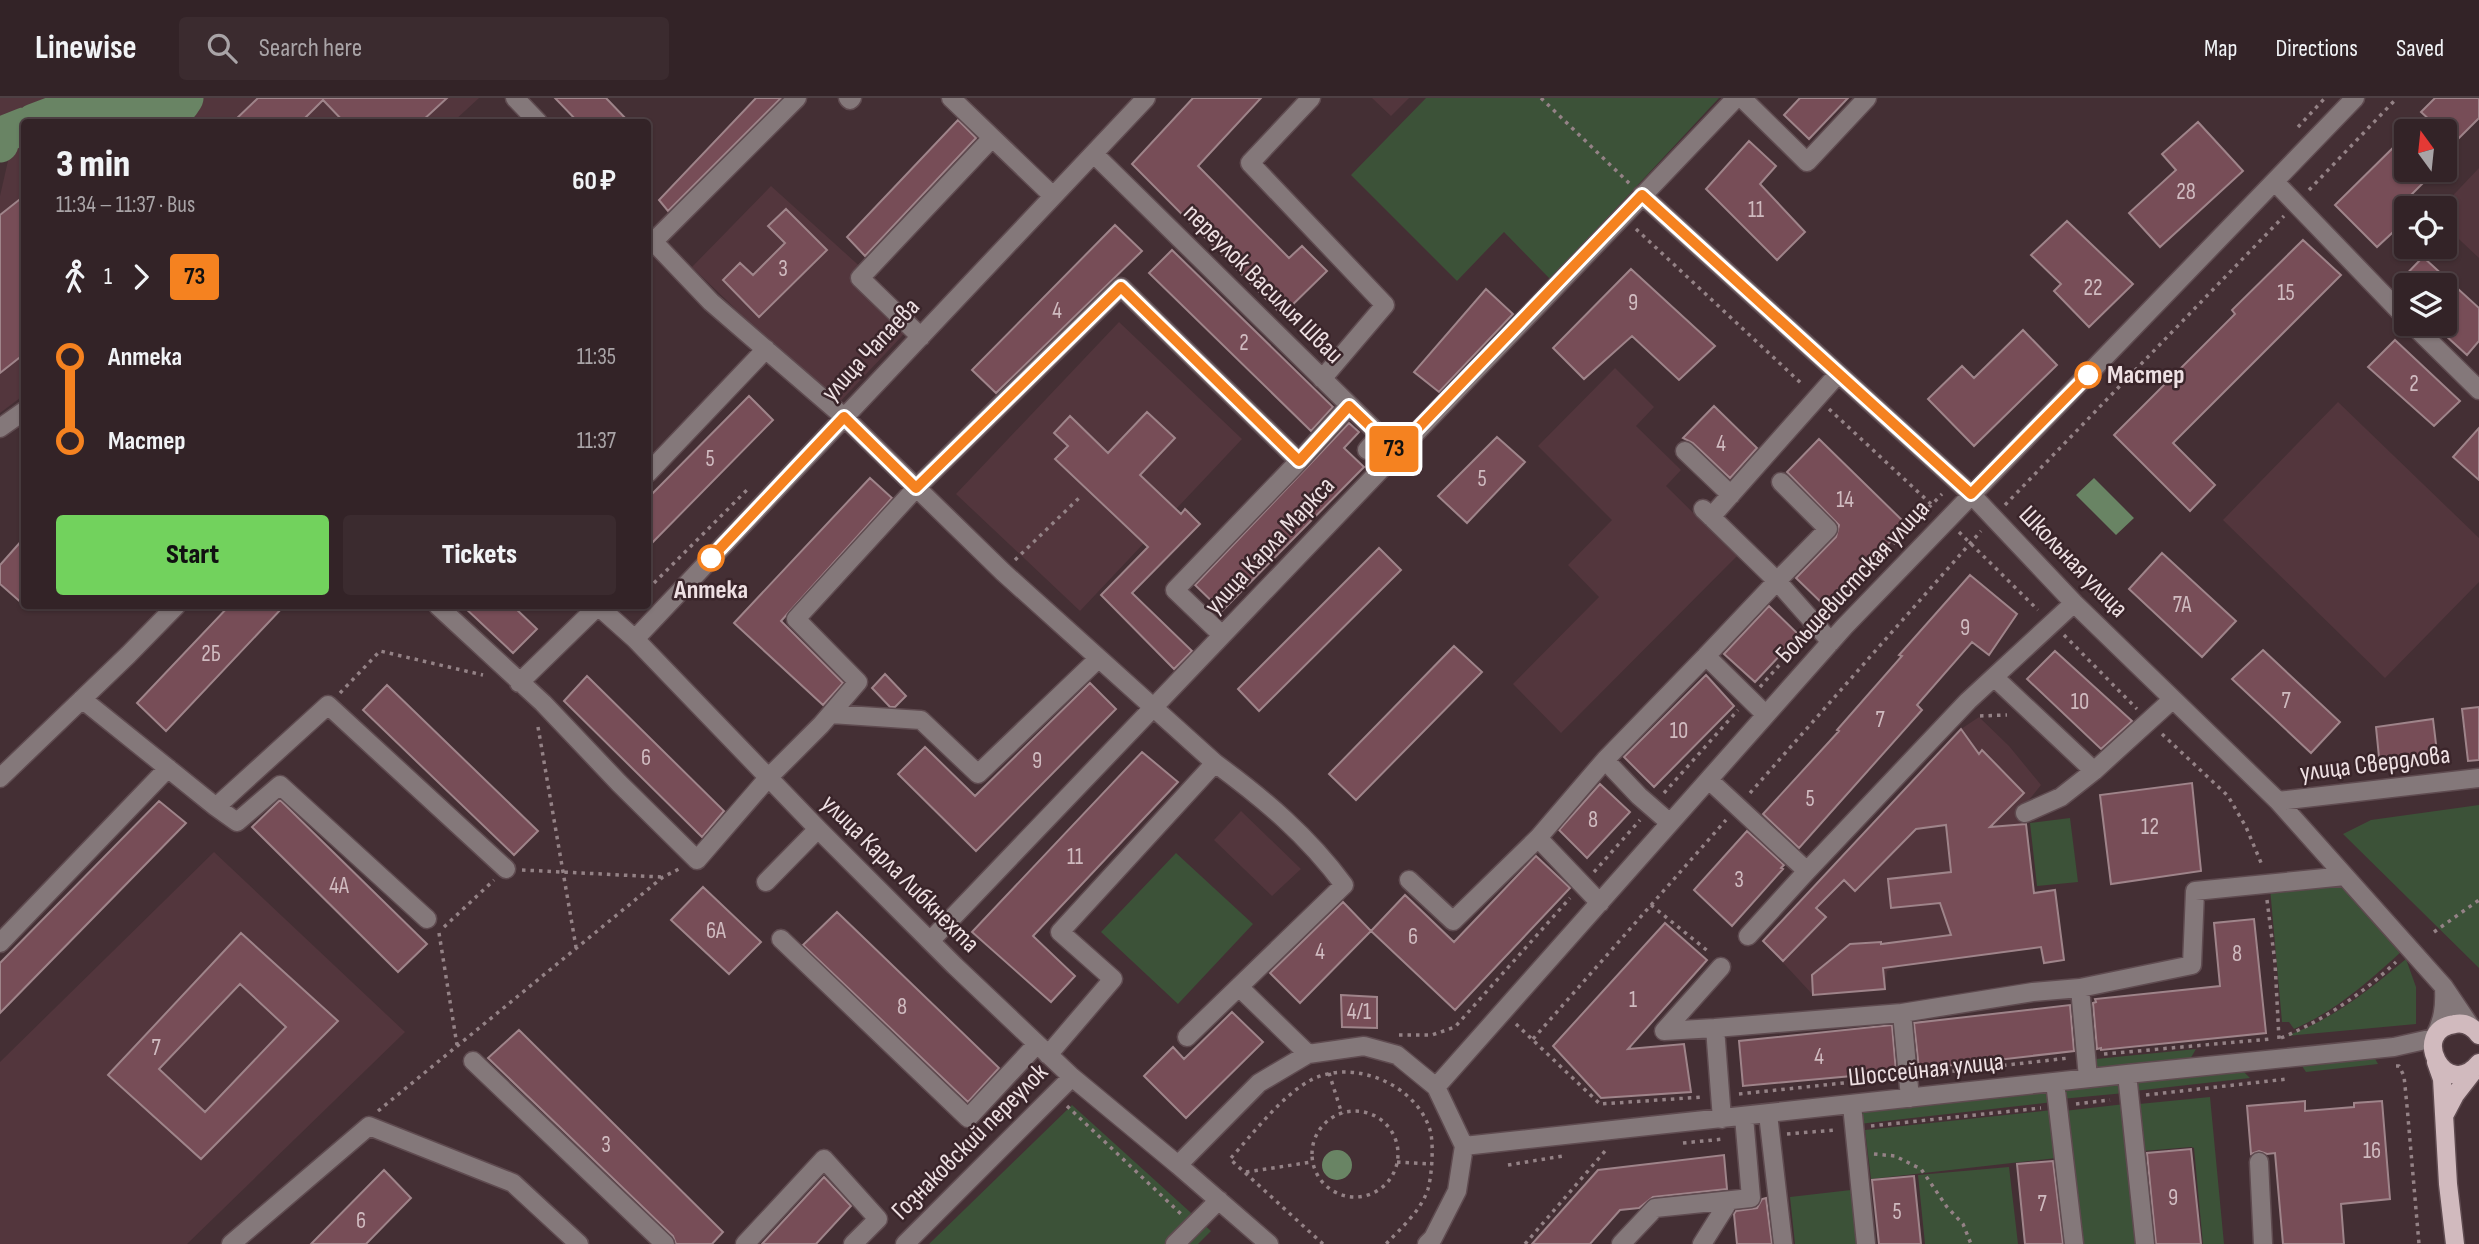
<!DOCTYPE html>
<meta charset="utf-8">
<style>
:root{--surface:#332327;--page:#3b2b2f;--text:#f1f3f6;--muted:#a9a4a7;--line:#4e4044;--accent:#72d25d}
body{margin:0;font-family:"Sofia Sans Condensed",sans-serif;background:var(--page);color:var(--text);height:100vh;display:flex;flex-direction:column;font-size:26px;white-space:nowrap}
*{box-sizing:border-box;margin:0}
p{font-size:23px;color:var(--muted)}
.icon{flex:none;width:38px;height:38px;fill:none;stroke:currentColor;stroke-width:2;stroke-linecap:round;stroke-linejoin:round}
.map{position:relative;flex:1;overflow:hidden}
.drawer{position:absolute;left:21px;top:21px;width:630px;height:490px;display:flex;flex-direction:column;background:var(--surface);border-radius:7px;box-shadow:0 2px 5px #0004,0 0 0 2px var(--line)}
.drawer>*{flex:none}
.badge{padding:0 14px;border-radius:5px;font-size:24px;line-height:46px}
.needle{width:46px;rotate:345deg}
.buttons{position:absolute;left:2394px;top:21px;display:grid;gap:14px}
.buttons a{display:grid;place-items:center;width:63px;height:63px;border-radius:7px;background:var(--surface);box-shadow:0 2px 5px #0004,0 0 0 2px var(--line);font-size:35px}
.map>.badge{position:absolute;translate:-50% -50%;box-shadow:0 0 0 4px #fff}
.legs{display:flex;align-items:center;gap:10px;height:77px;padding:0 35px;font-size:23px}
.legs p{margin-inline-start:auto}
.headline{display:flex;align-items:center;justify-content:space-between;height:119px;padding:0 35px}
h1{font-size:38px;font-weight:800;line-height:52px}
.primary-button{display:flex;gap:14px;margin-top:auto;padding:14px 35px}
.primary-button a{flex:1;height:80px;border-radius:7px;background:var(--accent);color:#111;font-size:28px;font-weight:800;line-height:80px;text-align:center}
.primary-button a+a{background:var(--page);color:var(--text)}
ul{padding:0 35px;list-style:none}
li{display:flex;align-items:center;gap:24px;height:84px;font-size:26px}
li i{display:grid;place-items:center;width:10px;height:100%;margin:0 9px;background:currentColor}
li i::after{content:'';width:18px;height:18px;margin:-9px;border:5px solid;border-radius:50%;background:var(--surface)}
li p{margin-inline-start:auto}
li:first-child i{background:linear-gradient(#0000 50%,currentColor 0)}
li:last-child i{background:linear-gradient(currentColor 50%,#0000 0)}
header{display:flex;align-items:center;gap:42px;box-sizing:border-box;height:98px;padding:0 35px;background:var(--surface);border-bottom:2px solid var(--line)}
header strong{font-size:33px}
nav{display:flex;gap:38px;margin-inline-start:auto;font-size:24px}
.search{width:490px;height:63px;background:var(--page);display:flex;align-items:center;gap:18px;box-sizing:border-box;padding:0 24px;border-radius:7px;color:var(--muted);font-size:26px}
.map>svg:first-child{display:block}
.built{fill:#53363d}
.green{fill:#3c5238}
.water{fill:#698464}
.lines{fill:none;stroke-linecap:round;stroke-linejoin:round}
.river{stroke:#698464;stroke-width:37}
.building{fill:#774d57;stroke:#9f848a;stroke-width:2;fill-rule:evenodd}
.minor-casing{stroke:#5f4b50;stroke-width:21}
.major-casing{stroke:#5f4b50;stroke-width:21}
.path{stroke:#948286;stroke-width:3.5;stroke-dasharray:3.5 5;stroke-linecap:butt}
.minor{stroke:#84787a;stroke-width:18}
.major{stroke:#d1babe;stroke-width:18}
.line-1-casing{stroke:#fff;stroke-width:16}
.line-1{stroke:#f58220;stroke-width:10}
.stop-1-dot{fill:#fff;stroke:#f58220;stroke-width:3.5}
.labels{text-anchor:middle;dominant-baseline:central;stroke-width:5;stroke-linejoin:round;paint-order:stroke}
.number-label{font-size:23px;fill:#d0bbc0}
.street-label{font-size:26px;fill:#eee0e3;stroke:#3a252a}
.stop-label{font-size:26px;font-weight:bold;fill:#eee0e3;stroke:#3a252a;text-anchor:start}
</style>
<header>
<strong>Linewise</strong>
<div class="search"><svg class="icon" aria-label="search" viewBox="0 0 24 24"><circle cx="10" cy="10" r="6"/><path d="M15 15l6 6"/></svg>Search here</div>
<nav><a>Map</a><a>Directions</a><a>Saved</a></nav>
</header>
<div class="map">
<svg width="2479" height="1146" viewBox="0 0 2479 1146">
<rect width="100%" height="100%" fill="#442f34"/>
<path class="built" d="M0,0H175L116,11L64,6L0,34Z
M193,0H479L453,24H132L184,12Z
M1372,0H1409L1391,18Z
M24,40V297L0,315V98L12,45Z
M2479,70V160L2445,128V110H2441Z
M771,88L918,221L836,308L692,169Z
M1119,224L1242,341L1080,513L956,396Z
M1615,270L1654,309L1636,328L1681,372L1666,388L1737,458L1561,635L1513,586L1599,499L1568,467L1612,422L1538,348Z
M2338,304L2479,440V484L2385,580L2223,422Z
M1979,619L2009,648L2041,687L2025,707L2034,794L2055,792L2064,862L2044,865L2041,850L1903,867L1887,873L1885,891L1813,897L1763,843L1961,631Z
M1241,713L1301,771L1272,798L1214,742Z
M214,754L405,934L187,1146H0V964Z"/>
<path class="green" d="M1426,0H1719L1550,181L1504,134L1457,183L1351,77Z
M2479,707V870L2343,736L2371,722Z
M2070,720L2078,784L2037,788L2030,725Z
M1176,755L1253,826L1178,906L1101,834Z
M2343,782L2402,853C2369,883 2336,913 2294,931L2289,924H2282L2270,790Z
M2406,861L2416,889V926L2286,938C2332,922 2369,892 2406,861Z
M2196,951L2189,963L2097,972L2096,961Z
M2373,957L2378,966L2306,974L2300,965Z
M2241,971L2250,980L2134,993L2133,983Z
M2124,983L2125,995L2061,1001L2060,990Z
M2051,990L2053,1004L1859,1026L1857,1013Z
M2210,999L2224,1146H2203L2194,1050L2191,1049L2143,1053L2139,1006Z
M2125,1006L2138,1146H2083L2074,1064L2064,1013Z
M1072,1007L1211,1133L1198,1146H929Z
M2052,1012L2057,1060L1871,1081L1865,1032Z
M2009,1069L2018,1146H1925L1918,1077Z
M1851,1092L1857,1146H1795L1790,1099Z"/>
<path class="water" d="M2094,380L2134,420L2116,437L2076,397Z
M1322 1067a15 15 0 1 1 30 0a15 15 0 1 1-30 0Z"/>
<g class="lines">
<path class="river" d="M34,24L66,12L112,18L181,6L185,0
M0,46L2,37L24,28"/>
</g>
<path class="building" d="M258,0H447L421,24H344L323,2L301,24H233Z
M555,0H606L629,24H578Z
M756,0H781L668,113L659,102Z
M1193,0H1261L1198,68L1289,160L1302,148L1327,173L1282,217L1132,66Z
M1800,0H1848L1809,41L1784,17Z
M2435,0H2479V20L2454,45L2445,33H2442L2421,14Z
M958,22L976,40L865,158L847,139Z
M2198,24L2243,73L2160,149L2129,115L2176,72L2162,56Z
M2406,37V72H2436L2399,109L2406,116V122L2377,149L2335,107Z
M1749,43L1776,68L1760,86L1805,134L1777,162L1706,91Z
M24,98V256L0,275V117Z
M786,111L827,152L759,219L723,182L740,165L753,177L785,145L768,128Z
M2067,123L2133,186L2089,229L2054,193L2061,186L2031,157Z
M1115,127L1142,153L996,295L972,272Z
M2303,142L2341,177L2173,345L2215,387L2190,413L2114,337L2235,216L2232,212Z
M1172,152L1333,309L1311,333L1149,175Z
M2423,159L2479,210V243L2467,257L2445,237V187H2396Z
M1631,171L1715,248L1679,282L1632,238L1584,281L1553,250Z
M1486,191L1513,216L1439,294L1414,274Z
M2023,232L2057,267L1974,348L1928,301L1962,268L1974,280Z
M2395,242L2460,303L2434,328L2368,269Z
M749,298L773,322L648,449V400Z
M1714,308L1757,350L1730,380L1693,345L1683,340Z
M1147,314L1175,340L1140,377L1181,416L1185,411L1200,426L1132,495L1192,553L1174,571L1101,497L1148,449L1055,361L1068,348L1054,335L1070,318L1108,355Z
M1349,325L1359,334L1344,350L1364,369L1222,513L1195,487Z
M2479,330V382L2453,359Z
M1497,339L1525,364L1467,425L1438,398Z
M1819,341L1907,427L1826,509L1796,480L1836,439L1839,427L1787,374Z
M870,380L892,400L781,523L843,585L823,607L734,525Z
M24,440V507L0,486V467Z
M1379,450L1401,472L1259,613L1238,591Z
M2162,455L2236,523L2202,559L2129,491Z
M1970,477L2017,516L1989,557L1972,544L1917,607L1922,612L1799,750L1763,716L1839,633L1837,632L1902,558L1899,557Z
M229,508H284L166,633L137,605Z
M463,508H513L537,531L513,555Z
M1769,508L1799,537L1755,584L1724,556Z
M1454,548L1482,574L1356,702L1329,676Z
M2263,552L2340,624L2311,655L2232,581Z
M2055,553L2132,623L2101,651L2027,581Z
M885,576L906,598L895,609H890L872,590Z
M1706,577L1734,608L1654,689L1624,659Z
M587,578L724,713L702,739L564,603Z
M1090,585L1116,611L976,753L898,676L925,649L975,698Z
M387,587L538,733L514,757L363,612Z
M2479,609V662L2468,663L2462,611Z
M2433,621L2438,663L2380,669L2376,629Z
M1961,631L1979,656L1982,652L2024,695L1990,729L2026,726L2034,795L2055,792L2064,862L2044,865L2041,849L1883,870L1885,891L1813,897L1812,877L1850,846L1881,844V846L1951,837L1940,805L1891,810L1888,781L1951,774L1946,727L1916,731L1855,793L1844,782L1816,810L1826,819L1783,863L1763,843Z
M1142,654L1178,684L1033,838L1075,878L1051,904L972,834Z
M2192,685L2201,773L2111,786L2100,697Z
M1600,686L1630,714L1587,760L1559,732Z
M280,702L427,846L398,874L252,729Z
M159,703L186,725L0,915V865Z
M1747,733L1784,767L1781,770L1783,771L1732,828L1694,792Z
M1536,758L1570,790L1455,912L1371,833L1405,797L1454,844Z
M703,789L761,844L729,876L671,822Z
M1343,804L1371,833L1300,905L1270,875Z
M837,814L999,970L968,1004L803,847Z
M2254,821L2266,935L2101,952V950L2097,951L2093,905L2096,904L2095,901L2220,888L2214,825Z
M1665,825L1707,862L1628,951L1684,946L1691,994L1601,1000L1553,948Z
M241,835L338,923L201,1061L108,977ZM240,886L286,929L205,1014L159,971Z
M1341,897L1377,899V930L1342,929Z
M2070,907L2074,953L1919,971L1914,925Z
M1232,914L1263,944L1186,1020L1144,978L1173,949L1184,961Z
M1892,927L1896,974L1743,988L1739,943Z
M519,932L723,1134L712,1146H676L673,1138L488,960Z
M2305,1003V1013L2354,1009V1005L2382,1003L2390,1101L2341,1106L2344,1146H2283L2275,1055L2267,1056L2259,1053L2251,1056L2247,1008Z
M2191,1051L2201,1146H2156L2147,1055Z
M1724,1057L1727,1091L1653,1099L1639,1110L1620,1112L1590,1146H1532L1598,1072Z
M2053,1063L2063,1146H2025L2017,1066Z
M384,1072L411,1100L366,1146H311Z
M1914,1078L1921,1146H1879L1872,1082Z
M824,1079L851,1108L816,1146H762Z
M1766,1100L1772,1146H1737L1734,1116L1736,1113L1757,1110L1762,1101Z"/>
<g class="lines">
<g class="minor-casing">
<path id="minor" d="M515,0L538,24
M848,0L850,2L852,0
M951,0L1053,98
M1311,0L1250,65L1385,207L1322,281
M1742,0L1807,64L1867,0
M1094,56L1396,353
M2275,84L2406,220
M1642,97L1971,396L2074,505L2278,703L2444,889L2471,929
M648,138L711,204L844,319L1003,474L1215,665L1060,834L1113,881L1048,957
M653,144L797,0
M2412,226L2479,292
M921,239L860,180L992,40
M0,330L24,313
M1367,352L1380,337
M1685,353L1731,397
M1299,363L1349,308
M648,375L766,251
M1781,384L1828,431L1777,483L1831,544
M1703,411L1777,483L1706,558L1766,617
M1711,419L1838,276
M438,508L543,605L619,685L697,762L768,680L821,627L858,584L796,521L916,390L1121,189L1299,363L1175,492L1222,537
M598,508L635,541L818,731L955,868L1072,979L1178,1067
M635,541L1146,0
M1994,579L2094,673L2173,601
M519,585L598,508
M82,601L216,709L328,607L506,771
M831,616L921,622L978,676L1098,561
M1605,662L1639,698L1670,725
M0,680L128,557L176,508
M1709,682L1807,773L1748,838
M2278,703L2479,680
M216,709L237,724L280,687L427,821
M2025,715L2061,699L2094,673
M1538,740L1600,805
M1807,773L1968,603L2074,505
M1409,782L1453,823L1538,740L1605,662L1706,558
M766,784L818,731
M781,841L968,1020L1037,946
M931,842L1736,0
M0,845L168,670
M1721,869L1664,933L1715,930L1722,1021
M1239,889L1308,956
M1902,915L2033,894L2080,890
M1715,930L1902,915L1910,1000
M1187,939L1344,787C1308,738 1264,701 1215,665
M473,963L665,1146
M2127,976L2145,1146
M2088,980L2080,890L2192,867L2195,793L2345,778
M2055,984L2074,1146
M1436,989L1844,529L2355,0
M1852,1007L1866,1146
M1768,1016L1783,1146
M1464,1048L2127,976L2394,949L2434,940C2443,923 2445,909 2444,890
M2259,1064L2263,1146
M231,1146L369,1028L513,1085L579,1146
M745,1146L824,1061L878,1121L853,1146
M905,1146L1072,979
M1175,1146L1219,1102
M1269,1146L1178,1067L1259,985L1308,956L1364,948L1397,957L1436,989L1464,1048L1457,1093L1433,1140L1427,1146
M1621,1146L1655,1110L1751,1100L1744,1019
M1702,1146L1729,1103"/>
</g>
<g class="major-casing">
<path id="major" d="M2479,937C2473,929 2465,924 2455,926C2408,932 2446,1005 2479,965
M2436,964L2442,981L2448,1086L2455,1146
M2445,1016L2455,997L2476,970"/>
</g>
<path class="path" d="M1541,0L1630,86
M2298,29L2325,0
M2309,92L2397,0
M1636,131L1803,287
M1829,311L1931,406
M2005,407L2284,118
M1959,434L2038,512
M1015,462L1079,400
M648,491L750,389
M1828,513L1942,396
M2064,537L2137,611
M1760,589L1804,539
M340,595L380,553L483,577
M1980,618L2007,617
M538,629L576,849
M2162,636L2228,698L2246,729L2262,767
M1664,695L1738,612
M1750,695L1981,433
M522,772L661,779
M1594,774L1640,722
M2267,802L2275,865L2279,941
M1651,807L1709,854
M444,829L494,782
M2434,834L2479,802
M439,835L457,947
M1516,926L1600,1006L1703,999
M1399,937H1432L1455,929L1570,800
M2281,940C2324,922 2362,896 2396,864
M1533,941L1726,722
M2104,956L2271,941
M2396,968H2399L2404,978L2407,1008L2419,1146
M1329,975L1342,1016
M1927,976L2069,960
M1739,996L1891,980
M2146,997L2287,981
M2076,1006L2110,1002
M1067,1008L1181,1116
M378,1013L663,779L681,770
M1312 1056a43 43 0 1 1 86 0a43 43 0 1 1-86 0Z
M1871,1028L2041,1010
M1787,1036L1835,1032
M1683,1045L1724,1041
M1874,1056L1895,1058L1921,1071L1947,1109L1963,1126L1971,1146
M1397,1064L1432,1066
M1508,1067L1563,1058
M1246,1074L1312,1064
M1323,1146L1230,1061C1252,1037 1282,997 1311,982C1353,960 1416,986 1430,1032C1434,1045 1432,1077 1428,1091C1421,1113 1401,1130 1386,1146
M1525,1146L1606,1052"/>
<use href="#minor" class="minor"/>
<use href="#major" class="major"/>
</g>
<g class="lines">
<g class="line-1-casing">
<path id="line-1" d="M711,460L844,319L916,390L1121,189L1299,363L1349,308L1396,353L1642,97L1971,396L2088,277"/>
</g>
<use href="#line-1" class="line-1"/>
</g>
<g class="stop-1-dot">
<circle cx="2088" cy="277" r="12"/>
<circle cx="711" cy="460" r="12"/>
</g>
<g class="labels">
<g class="number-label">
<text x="2186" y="94">28</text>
<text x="1756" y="112">11</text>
<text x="783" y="171">3</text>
<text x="2093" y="190">22</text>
<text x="2286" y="195">15</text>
<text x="1633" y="205">9</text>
<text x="1057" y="213">4</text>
<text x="1244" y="245">2</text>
<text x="2414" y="286">2</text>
<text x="1721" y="346">4</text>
<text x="710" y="361">5</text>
<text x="1482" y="381">5</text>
<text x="1845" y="402">14</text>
<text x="2182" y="507">7А</text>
<text x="1965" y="530">9</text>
<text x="211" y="556">2Б</text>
<text x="2286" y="603">7</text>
<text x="2080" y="604">10</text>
<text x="1880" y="622">7</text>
<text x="1679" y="633">10</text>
<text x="646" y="660">6</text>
<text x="1037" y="663">9</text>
<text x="1810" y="701">5</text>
<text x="1593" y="722">8</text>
<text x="2150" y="729">12</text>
<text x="1075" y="759">11</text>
<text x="1739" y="782">3</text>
<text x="339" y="788">4А</text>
<text x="716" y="833">6А</text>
<text x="1413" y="839">6</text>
<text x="1320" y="854">4</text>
<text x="2237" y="856">8</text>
<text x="1633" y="902">1</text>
<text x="902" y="909">8</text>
<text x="1359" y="914">4/1</text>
<text x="156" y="950">7</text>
<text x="1819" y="959">4</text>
<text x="606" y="1047">3</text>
<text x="2372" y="1053">16</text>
<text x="2173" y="1100">9</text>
<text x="2042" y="1106">7</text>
<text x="1897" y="1114">5</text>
<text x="361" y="1123">6</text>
</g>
<g class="street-label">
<text transform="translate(1263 186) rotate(45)">переулок Василия Шваи</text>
<text transform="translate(871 252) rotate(-47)">улица Чапаева</text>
<text transform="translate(1270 448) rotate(-47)">улица Карла Маркса</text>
<text transform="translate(2073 464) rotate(46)">Школьная улица</text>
<text transform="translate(1853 484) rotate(-47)">Большевистская улица</text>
<text transform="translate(2375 666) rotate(-7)">улица Свердлова</text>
<text transform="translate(900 776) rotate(45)">улица Карла Либкнехта</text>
<text transform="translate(1926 972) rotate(-6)">Шоссейная улица</text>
<text transform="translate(970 1044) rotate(-45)">Гознаковский переулок</text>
</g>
<g class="stop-label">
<text x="2107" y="277">Мастер</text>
<text x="711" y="492" text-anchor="middle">Аптека</text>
</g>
</g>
</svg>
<div class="buttons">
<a><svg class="needle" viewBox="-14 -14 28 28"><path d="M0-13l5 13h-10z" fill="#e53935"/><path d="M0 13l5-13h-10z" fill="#a9a4a7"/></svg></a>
<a><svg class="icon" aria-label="locate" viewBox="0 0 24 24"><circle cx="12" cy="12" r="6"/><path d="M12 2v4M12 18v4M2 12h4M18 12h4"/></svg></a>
<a><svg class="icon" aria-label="layers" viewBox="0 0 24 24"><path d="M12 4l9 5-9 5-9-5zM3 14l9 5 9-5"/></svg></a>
</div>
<b class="badge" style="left:1394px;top:351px;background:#f58220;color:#111">73</b>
<section class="drawer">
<div class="headline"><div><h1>3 min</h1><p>11:34 – 11:37 · Bus</p></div><b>60 ₽</b></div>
<div class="legs"><svg class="icon" aria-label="walk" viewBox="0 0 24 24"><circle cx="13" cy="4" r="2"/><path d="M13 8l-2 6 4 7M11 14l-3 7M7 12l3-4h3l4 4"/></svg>1<svg class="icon" aria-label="forward" viewBox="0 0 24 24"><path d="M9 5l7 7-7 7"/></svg><b class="badge" style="background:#f58220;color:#111">73</b></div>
<ul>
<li><i style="color:#f58220"></i><b>Аптека</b><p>11:35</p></li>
<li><i style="color:#f58220"></i><b>Мастер</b><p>11:37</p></li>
</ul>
<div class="primary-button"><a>Start</a><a>Tickets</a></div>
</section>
</div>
